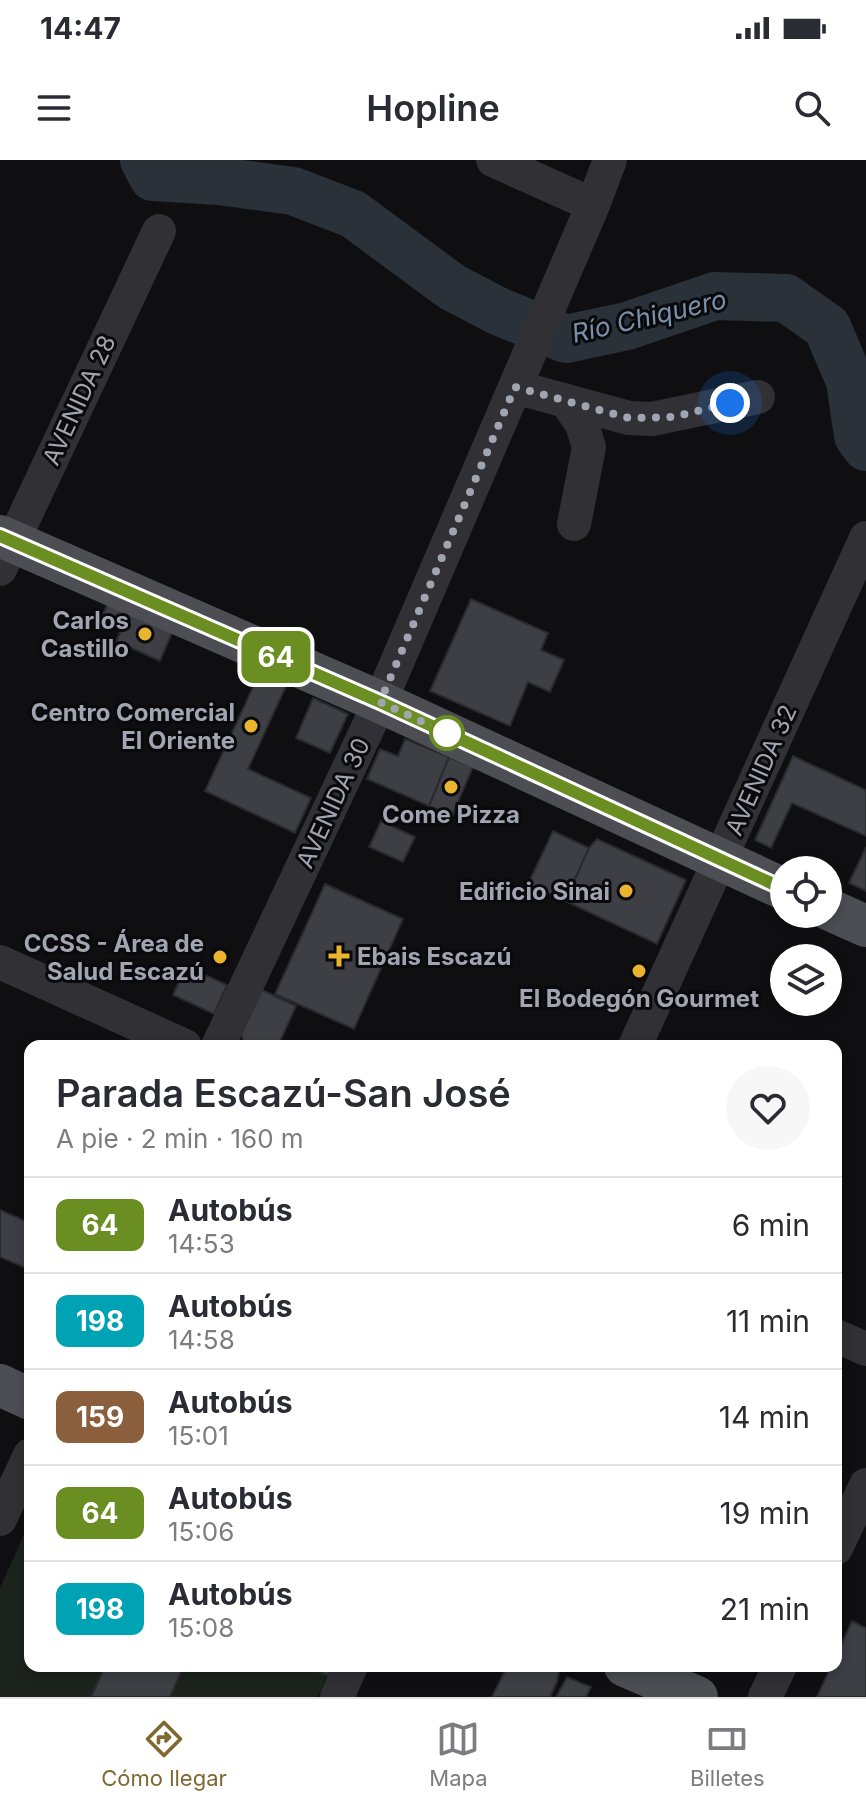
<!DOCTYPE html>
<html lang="es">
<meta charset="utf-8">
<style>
:root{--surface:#fff;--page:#f7f7f7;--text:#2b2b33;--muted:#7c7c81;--line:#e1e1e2;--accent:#806931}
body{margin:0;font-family:Inter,sans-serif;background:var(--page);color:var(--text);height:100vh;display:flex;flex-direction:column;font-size:30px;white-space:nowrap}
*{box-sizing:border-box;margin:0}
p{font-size:26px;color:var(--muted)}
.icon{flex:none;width:44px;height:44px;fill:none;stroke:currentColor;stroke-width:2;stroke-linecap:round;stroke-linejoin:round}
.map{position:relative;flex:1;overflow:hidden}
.details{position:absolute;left:24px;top:880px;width:818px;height:632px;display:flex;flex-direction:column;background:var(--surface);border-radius:16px;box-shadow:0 4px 12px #0003}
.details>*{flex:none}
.badge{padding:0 16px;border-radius:12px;font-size:28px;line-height:52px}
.buttons{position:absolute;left:770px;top:696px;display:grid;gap:16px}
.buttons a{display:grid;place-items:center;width:72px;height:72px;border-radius:50%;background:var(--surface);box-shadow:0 4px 12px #0003;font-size:40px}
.you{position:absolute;width:40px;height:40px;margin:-20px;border:6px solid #fff;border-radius:50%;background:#1a73e8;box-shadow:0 0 0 12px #1a73e833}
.map>.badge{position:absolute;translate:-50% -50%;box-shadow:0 0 0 4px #fff}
.round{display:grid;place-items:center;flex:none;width:84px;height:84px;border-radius:42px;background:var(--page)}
.head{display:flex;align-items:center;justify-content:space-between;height:136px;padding:0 32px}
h1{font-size:38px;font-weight:600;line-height:60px}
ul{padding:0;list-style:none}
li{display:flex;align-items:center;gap:24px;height:96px;padding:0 32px;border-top:2px solid var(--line)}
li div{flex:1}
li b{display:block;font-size:30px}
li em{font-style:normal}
li .badge{min-width:88px;font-weight:700;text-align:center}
.status{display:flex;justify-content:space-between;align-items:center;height:56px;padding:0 40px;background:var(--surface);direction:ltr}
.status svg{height:22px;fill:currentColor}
header{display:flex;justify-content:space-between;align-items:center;height:104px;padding:0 32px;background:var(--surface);font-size:36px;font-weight:600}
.tabs{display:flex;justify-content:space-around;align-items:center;height:112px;border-top:2px solid var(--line);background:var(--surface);font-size:22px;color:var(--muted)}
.tabs a{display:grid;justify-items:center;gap:4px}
.tabs .selected{color:var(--accent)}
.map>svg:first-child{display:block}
.green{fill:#1c231d}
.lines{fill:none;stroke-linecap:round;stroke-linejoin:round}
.river{stroke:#2a3138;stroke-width:48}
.building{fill:#3e3f44;stroke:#2a292d;stroke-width:2}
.minor{stroke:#313135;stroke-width:34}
.major{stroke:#4d4e54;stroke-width:42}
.line-casing{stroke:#fff;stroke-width:18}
.line{stroke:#6b8e23;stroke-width:12}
.walk{stroke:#a1a5b1;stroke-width:8;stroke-dasharray:0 14.4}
.poi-dot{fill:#e9b42f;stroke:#0a0a0c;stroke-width:3}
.stop-dot{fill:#fff;stroke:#6b8e23;stroke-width:4}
.labels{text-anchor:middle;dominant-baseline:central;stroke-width:6;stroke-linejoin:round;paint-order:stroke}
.street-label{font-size:24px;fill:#a1a5b1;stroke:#0a0a0c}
.poi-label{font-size:24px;font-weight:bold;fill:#a1a5b1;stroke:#0a0a0c;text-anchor:end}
.water-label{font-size:26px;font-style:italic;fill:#7991ab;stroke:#0a0a0c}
</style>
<div class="status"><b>14:47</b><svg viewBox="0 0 49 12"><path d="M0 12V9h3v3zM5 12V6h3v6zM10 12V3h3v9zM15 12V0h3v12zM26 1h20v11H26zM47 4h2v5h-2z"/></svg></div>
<header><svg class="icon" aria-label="menu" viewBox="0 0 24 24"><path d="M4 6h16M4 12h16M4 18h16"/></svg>Hopline<svg class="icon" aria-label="search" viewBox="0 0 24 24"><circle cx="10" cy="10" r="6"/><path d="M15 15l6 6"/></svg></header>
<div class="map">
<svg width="866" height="1537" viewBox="0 0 866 1537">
<rect width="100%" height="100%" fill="#0f0f11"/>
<path class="green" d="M30,1361V1506H105L91,1537H0V1428Z
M184,1506H305L327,1516L318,1537H170Z"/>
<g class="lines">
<path class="river" d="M144,0L153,17L219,21L293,31L353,54L452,127L498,151L566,179L627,166L715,136L786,138L827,167L850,221L858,276L866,287"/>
</g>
<path class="building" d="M110,439L174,468L160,501L116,481L124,464L103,454Z
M471,439L548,473L541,490L564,500L550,532L528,522L510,566L430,531Z
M260,512L287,524L248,609L311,638L295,673L205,631Z
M313,538L348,554L330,593L296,578Z
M405,579L449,597L429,646L367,619L380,589L398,596Z
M793,596L866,630V676L792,643L771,688L755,680Z
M449,597L473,607L452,656L429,646Z
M381,661L415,677L403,702L369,687Z
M553,671L589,688L565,741L528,724Z
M597,679L686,720L657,784L565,741L589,688Z
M866,687V731L849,723Z
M325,724L403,759L354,869L275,834Z
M186,806L227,825L214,854L173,835Z
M262,830L296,846L278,886H245L241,874Z
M0,1050L30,1063V1110L0,1097Z
M852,1461L866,1468V1537H817L831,1506H836V1496Z
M105,1506H184L170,1537H91Z
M305,1506H332L328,1516Z
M507,1506H560L557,1522L550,1537H492Z
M567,1517L591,1527L586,1537H556Z"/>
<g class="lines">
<path class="minor" d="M493,0L593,45
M515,227L629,258L652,259L758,237
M565,240L582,264L589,287L574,364
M0,409L159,71
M0,802L185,886
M218,886L380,542L593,45L610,0
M635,886L866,378
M836,1176L866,1189
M0,1359L30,1295
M836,1388L866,1325
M337,1537L351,1506
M765,1537L780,1506"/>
<path class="major" d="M0,376L380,542L784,729
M828,749L866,766
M0,1225L30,1239
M625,1506L697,1537"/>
</g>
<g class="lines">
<g class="line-casing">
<path id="line" d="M0,376L380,542L784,729"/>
</g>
<use href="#line" class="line"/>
<path class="walk" d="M447,573L380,542L515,227L629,258L673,257L730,243"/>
</g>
<g class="poi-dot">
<circle cx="145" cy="474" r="8"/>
<circle cx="251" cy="566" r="8"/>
<circle cx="451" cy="627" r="8"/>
<circle cx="626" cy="731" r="8"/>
<path d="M335 784h8v8h8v8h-8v8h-8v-8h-8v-8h8z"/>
<circle cx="220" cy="797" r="8"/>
<circle cx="639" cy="811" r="8"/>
</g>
<circle class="stop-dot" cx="447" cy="573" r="16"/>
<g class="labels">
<g class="street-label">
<text transform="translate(79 240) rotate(-65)">AVENIDA 28</text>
<text transform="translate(761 610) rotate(-66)">AVENIDA 32</text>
<text transform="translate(333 643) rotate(-65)">AVENIDA 30</text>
</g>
<g class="poi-label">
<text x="129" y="460">Carlos<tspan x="129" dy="28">Castillo</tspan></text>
<text x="235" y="552">Centro Comercial<tspan x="235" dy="28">El Oriente</tspan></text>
<text x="451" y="654" text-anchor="middle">Come Pizza</text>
<text x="610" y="731">Edificio Sinai</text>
<text x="204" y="783">CCSS - Área de<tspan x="204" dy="28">Salud Escazú</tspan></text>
<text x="357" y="796" text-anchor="start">Ebais Escazú</text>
<text x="639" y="838" text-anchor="middle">El Bodegón Gourmet</text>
</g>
<g class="water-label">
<text transform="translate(649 156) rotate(-13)">Río Chiquero</text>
</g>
</g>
</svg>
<div class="buttons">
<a><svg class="icon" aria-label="locate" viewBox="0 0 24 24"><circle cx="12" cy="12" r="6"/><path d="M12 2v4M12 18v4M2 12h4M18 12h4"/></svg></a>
<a><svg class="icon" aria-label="layers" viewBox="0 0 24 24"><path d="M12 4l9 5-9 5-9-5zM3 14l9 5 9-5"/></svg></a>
</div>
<div class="you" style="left:730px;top:243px"></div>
<b class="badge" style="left:276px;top:497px;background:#6b8e23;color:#fff">64</b>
<section class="details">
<div class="head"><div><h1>Parada Escazú-San José</h1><p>A pie · 2 min · 160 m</p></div><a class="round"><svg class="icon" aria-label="heart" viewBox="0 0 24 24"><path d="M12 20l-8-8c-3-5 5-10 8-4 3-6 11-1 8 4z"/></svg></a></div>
<ul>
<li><span class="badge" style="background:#6b8e23;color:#fff">64</span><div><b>Autobús</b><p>14:53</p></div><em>6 min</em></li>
<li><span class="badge" style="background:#00a3b4;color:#fff">198</span><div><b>Autobús</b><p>14:58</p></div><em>11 min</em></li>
<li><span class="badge" style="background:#8b5e3c;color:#fff">159</span><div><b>Autobús</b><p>15:01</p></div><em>14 min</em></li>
<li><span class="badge" style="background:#6b8e23;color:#fff">64</span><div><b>Autobús</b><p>15:06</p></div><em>19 min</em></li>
<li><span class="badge" style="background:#00a3b4;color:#fff">198</span><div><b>Autobús</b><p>15:08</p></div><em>21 min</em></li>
</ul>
</section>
</div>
<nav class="tabs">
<a class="selected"><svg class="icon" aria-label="directions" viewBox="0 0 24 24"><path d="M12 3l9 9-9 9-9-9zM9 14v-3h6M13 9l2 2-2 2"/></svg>Cómo llegar</a>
<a><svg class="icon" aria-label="map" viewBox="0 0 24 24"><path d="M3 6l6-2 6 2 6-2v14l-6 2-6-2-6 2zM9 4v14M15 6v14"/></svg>Mapa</a>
<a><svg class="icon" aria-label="tickets" viewBox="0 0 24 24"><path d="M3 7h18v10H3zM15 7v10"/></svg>Billetes</a>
</nav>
